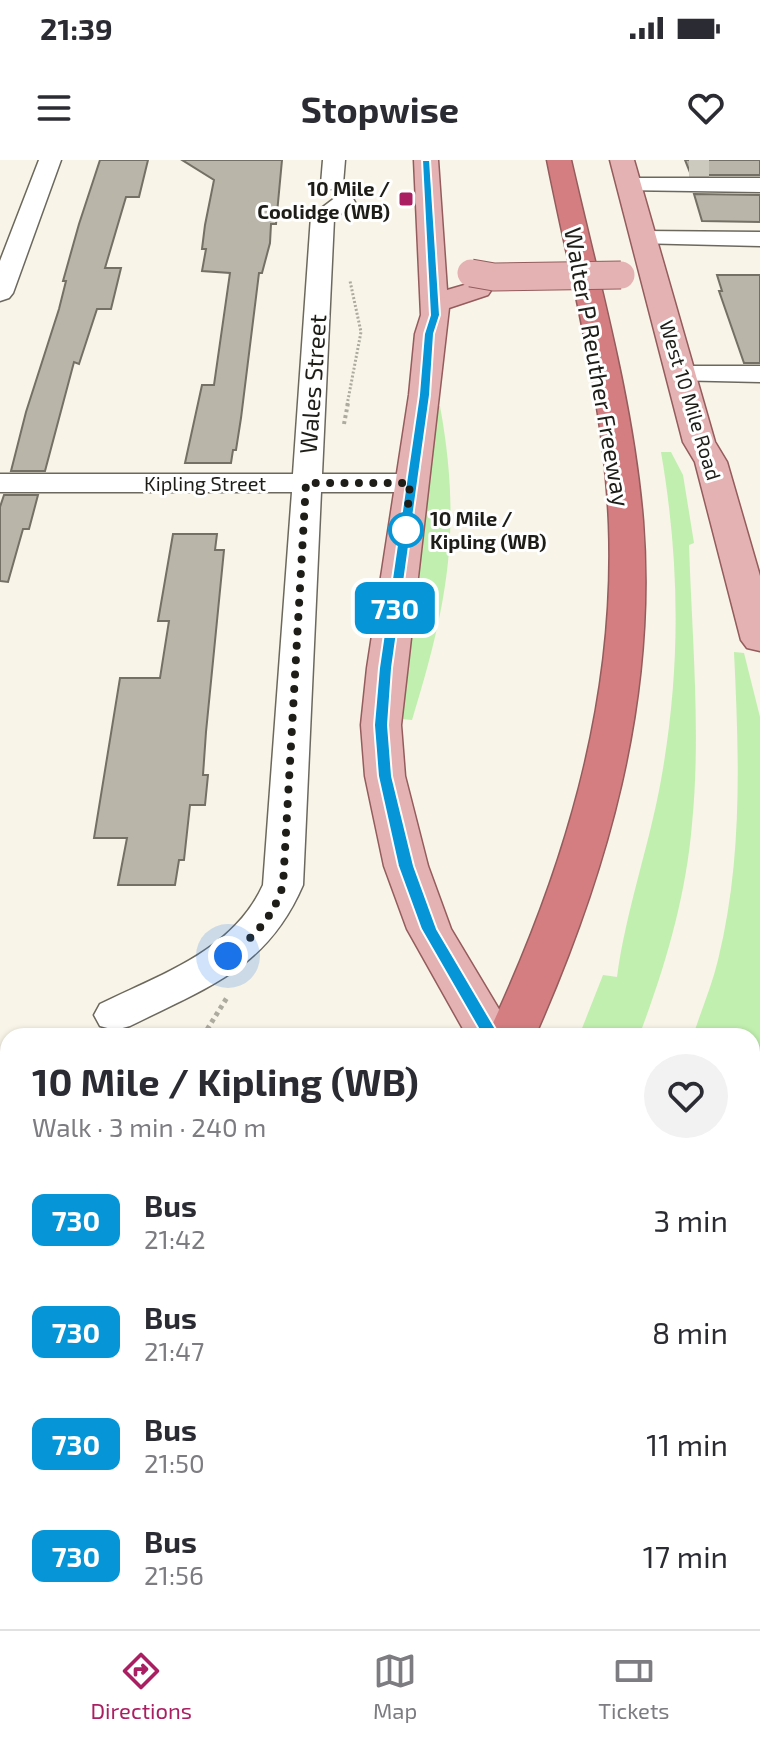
<!DOCTYPE html>
<meta charset="utf-8">
<style>
:root{--surface:#fff;--page:#f2f2f3;--text:#2b2b33;--muted:#7c7c81;--line:#e1e1e2;--accent:#aa1f62}
body{margin:0;font-family:"Exo 2",sans-serif;background:var(--page);color:var(--text);height:100vh;display:flex;flex-direction:column;font-size:30px;white-space:nowrap}
*{box-sizing:border-box;margin:0}
p{font-size:26px;color:var(--muted)}
.icon{flex:none;width:44px;height:44px;fill:none;stroke:currentColor;stroke-width:2;stroke-linecap:round;stroke-linejoin:round}
.map{position:relative;flex:1;overflow:hidden}
.panel{position:absolute;left:0px;top:868px;width:760px;height:602px;display:flex;flex-direction:column;background:var(--surface);border-radius:24px 24px 0 0;box-shadow:0 2px 6px #0004}
.panel>*{flex:none}
.badge{padding:0 16px;border-radius:12px;font-size:28px;line-height:52px}
.you{position:absolute;width:40px;height:40px;margin:-20px;border:6px solid #fff;border-radius:50%;background:#1a73e8;box-shadow:0 0 0 12px #1a73e833}
.map>.badge{position:absolute;translate:-50% -50%;box-shadow:0 0 0 4px #fff}
.round{display:grid;place-items:center;flex:none;width:84px;height:84px;border-radius:42px;background:var(--page)}
.head{display:flex;align-items:center;justify-content:space-between;height:136px;padding:0 32px}
h1{font-size:38px;font-weight:700;line-height:60px}
ul{padding:0;list-style:none}
li{display:flex;align-items:center;gap:24px;height:112px;padding:0 32px}
li div{flex:1}
li b{display:block;font-size:30px}
li em{font-style:normal}
li .badge{min-width:88px;font-weight:700;text-align:center}
.status{display:flex;justify-content:space-between;align-items:center;height:56px;padding:0 40px;background:var(--surface);direction:ltr}
.status svg{height:22px;fill:currentColor}
header{display:flex;justify-content:space-between;align-items:center;height:104px;padding:0 32px;background:var(--surface);font-size:36px;font-weight:700}
.menu{display:flex;justify-content:space-around;align-items:center;height:112px;border-top:2px solid var(--line);background:var(--surface);font-size:22px;color:var(--muted)}
.menu a{display:grid;justify-items:center;gap:4px}
.menu .current{color:var(--accent)}
.map>svg:first-child{display:block}
.green{fill:#c0efaf}
.building{fill:#b9b5a9;stroke:#747065;stroke-width:2}
.lines{fill:none;stroke-linecap:round;stroke-linejoin:round}
.minor-tunnel{stroke:#ccc9be;stroke-width:25;stroke-dasharray:25 12;stroke-linecap:butt}
.minor-casing{stroke:#6c685d;stroke-width:3}
.major-casing{stroke:#945c5c;stroke-width:3}
.highway-casing{stroke:#945c5c;stroke-width:3}
.path-far3{stroke:#adaaa0;stroke-width:3;stroke-dasharray:2 2;stroke-linecap:butt}
.path-far2{stroke:#adaaa0;stroke-width:4;stroke-dasharray:3 3;stroke-linecap:butt}
.path-far1{stroke:#adaaa0;stroke-width:5;stroke-dasharray:4 4;stroke-linecap:butt}
.path{stroke:#adaaa0;stroke-width:6;stroke-dasharray:5 5;stroke-linecap:butt}
.minor{fill:#fff;fill-rule:evenodd}
.major{fill:#e5b2b3;fill-rule:evenodd}
.highway{fill:#d47e81;fill-rule:evenodd}
.major-bridge-casing{stroke:#945c5c;stroke-width:29;stroke-linecap:butt}
.major-bridge{stroke:#e5b2b3;stroke-width:27}
.line{fill:#0696d7;stroke:#fff;stroke-width:2}
.walk{stroke:#1e1d18;stroke-width:8;stroke-dasharray:0 14.4}
.poi-dot{fill:#aa1f62;stroke:#fff;stroke-width:3}
.stop-dot{fill:#fff;stroke:#0696d7;stroke-width:4}
.labels{text-anchor:middle;dominant-baseline:central;stroke-width:6;stroke-linejoin:round;paint-order:stroke}
.far-poi-label{font-size:20px;font-weight:bold;fill:#1e1d18;stroke:#fff;text-anchor:end}
.far-street-label{font-size:20px;fill:#1e1d18;stroke:#fff}
.far-stop-label{font-size:20px;font-weight:bold;fill:#1e1d18;stroke:#fff;text-anchor:start}
.street-label{font-size:24px;fill:#1e1d18;stroke:#fff}
</style>
<div class="status"><b>21:39</b><svg viewBox="0 0 49 12"><path d="M0 12V9h3v3zM5 12V6h3v6zM10 12V3h3v9zM15 12V0h3v12zM26 1h20v11H26zM47 4h2v5h-2z"/></svg></div>
<header><svg class="icon" aria-label="menu" viewBox="0 0 24 24"><path d="M4 6h16M4 12h16M4 18h16"/></svg>Stopwise<svg class="icon" aria-label="heart" viewBox="0 0 24 24"><path d="M12 20l-8-8c-3-5 5-10 8-4 3-6 11-1 8 4z"/></svg></header>
<div class="map">
<svg width="760" height="1469" viewBox="0 0 760 1469">
<rect width="100%" height="100%" fill="#f8f4e7"/>
<path class="green" d="M435,246H440C462,367 448,443 412,560L402,559L403,535Z
M661,292H671L683,315L694,383L689,385C692,477 701,573 692,664C686,736 665,808 639,876H579L603,815L617,817C626,750 649,687 661,620C681,510 680,402 661,292Z
M734,492L744,493L760,557V1231L752,1219V876H693C701,851 712,825 718,800C743,698 739,596 734,492Z"/>
<path class="building" d="M100,0H148L139,37H126L105,108H121L111,149H97L79,204L74,202L45,311H11L26,252L59,149L66,121H63L79,64Z
M182,0H282L276,64H271L270,83L262,113H259L241,258L236,290H233L231,303H185L202,225H214L230,113L202,111L206,89H202L205,65L214,20Z
M685,0H760V15H691Z
M694,34L760,35V62L702,61Z
M717,115H760V203H744L719,131H722Z
M4,335H38L29,369H23L8,422L0,421V347Z
M173,374H217L215,390H224L206,572L203,615H208L205,645H190L184,700H179L175,725H118L127,678H94L120,518H160L169,461H158Z"/>
<g class="lines">
<path class="minor-tunnel" d="M689,11H709"/>
<g class="minor-casing">
<path id="minor" d="M39,0H61L13,133L9,138L0,141V101Z
M323,0H345L343,24L340,29H324L321,24Z
M629,18H760V32L621,30L618,25L621,20Z
M344,35L352,37L355,42L334,59L322,314H410L421,317L425,323L421,329L410,332H321L303,725C267,809 206,828 130,866L115,870L100,866L94,855L100,844C161,814 233,791 263,725L292,332H0V314H293L311,56L336,37Z
M643,71L760,72V86L635,83L631,78L635,73Z
M680,206H760V222L670,220L666,214L670,208Z"/>
</g>
<g class="major-casing">
<path id="major" d="M414,0H438L447,130L478,121L488,123L492,129L488,135L449,148L401,565L405,616L428,706L451,769L515,876H467L407,769L384,706L365,616L361,565L367,508L409,235L415,174L421,155Z
M610,0H634L715,282L727,302L760,416V491L747,488L741,480L695,302L683,282Z
M752,1218L760,1220V1337L752,1334Z"/>
</g>
<g class="highway-casing">
<path id="highway" d="M547,0H571C598,119 633,239 643,361C657,541 607,713 535,876H487C563,714 616,545 609,364C604,241 571,120 547,0Z
M113,1462H180L177,1469H110Z"/>
</g>
<path class="path-far3" d="M347,245L361,172L350,121"/>
<path class="path-far2" d="M344,264L348,243"/>
<path class="path-far1" d="M203,876L228,836"/>
<path class="path" d="M0,1131L8,1124"/>
<use href="#minor" class="minor"/>
<use href="#major" class="major"/>
<use href="#highway" class="highway"/>
<g class="major-bridge-casing">
<path id="major-bridge" d="M471,113L494,117L621,115"/>
</g>
<use href="#major-bridge" class="major-bridge"/>
</g>
<path class="line" d="M422,0H430L440,155L434,174L430,235L392,508L388,565L392,616L414,706L437,769L500,876L491,882L485,880L421,769L398,706L378,616L374,565L379,508L419,235L424,174L430,155Z"/>
<g class="lines">
<path class="walk" d="M228,796C255,776 273,758 283,725L306,323H410L406,370"/>
</g>
<rect class="poi-dot" x="398" y="31" width="16" height="16" rx="4"/>
<circle class="stop-dot" cx="406" cy="370" r="16"/>
<g class="labels">
<g class="far-poi-label">
<text x="390" y="28">10 Mile /<tspan x="390" dy="23">Coolidge (WB)</tspan></text>
</g>
<g class="far-street-label">
<text transform="translate(691 240) rotate(73)">West 10 Mile Road</text>
<text x="205" y="323">Kipling Street</text>
</g>
<g class="far-stop-label">
<text x="430" y="358">10 Mile /<tspan x="430" dy="23">Kipling (WB)</tspan></text>
</g>
<g class="street-label">
<text transform="translate(598 207) rotate(80)">Walter P Reuther Freeway</text>
<text transform="translate(312 224) rotate(-86)">Wales Street</text>
</g>
</g>
</svg>
<div class="you" style="left:228px;top:796px"></div>
<b class="badge" style="left:395px;top:448px;background:#0696d7;color:#fff">730</b>
<section class="panel">
<div class="head"><div><h1>10 Mile / Kipling (WB)</h1><p>Walk · 3 min · 240 m</p></div><a class="round"><svg class="icon" aria-label="heart" viewBox="0 0 24 24"><path d="M12 20l-8-8c-3-5 5-10 8-4 3-6 11-1 8 4z"/></svg></a></div>
<ul>
<li><span class="badge" style="background:#0696d7;color:#fff">730</span><div><b>Bus</b><p>21:42</p></div><em>3 min</em></li>
<li><span class="badge" style="background:#0696d7;color:#fff">730</span><div><b>Bus</b><p>21:47</p></div><em>8 min</em></li>
<li><span class="badge" style="background:#0696d7;color:#fff">730</span><div><b>Bus</b><p>21:50</p></div><em>11 min</em></li>
<li><span class="badge" style="background:#0696d7;color:#fff">730</span><div><b>Bus</b><p>21:56</p></div><em>17 min</em></li>
</ul>
</section>
</div>
<nav class="menu">
<a class="current"><svg class="icon" aria-label="directions" viewBox="0 0 24 24"><path d="M12 3l9 9-9 9-9-9zM9 14v-3h6M13 9l2 2-2 2"/></svg>Directions</a>
<a><svg class="icon" aria-label="map" viewBox="0 0 24 24"><path d="M3 6l6-2 6 2 6-2v14l-6 2-6-2-6 2zM9 4v14M15 6v14"/></svg>Map</a>
<a><svg class="icon" aria-label="tickets" viewBox="0 0 24 24"><path d="M3 7h18v10H3zM15 7v10"/></svg>Tickets</a>
</nav>
